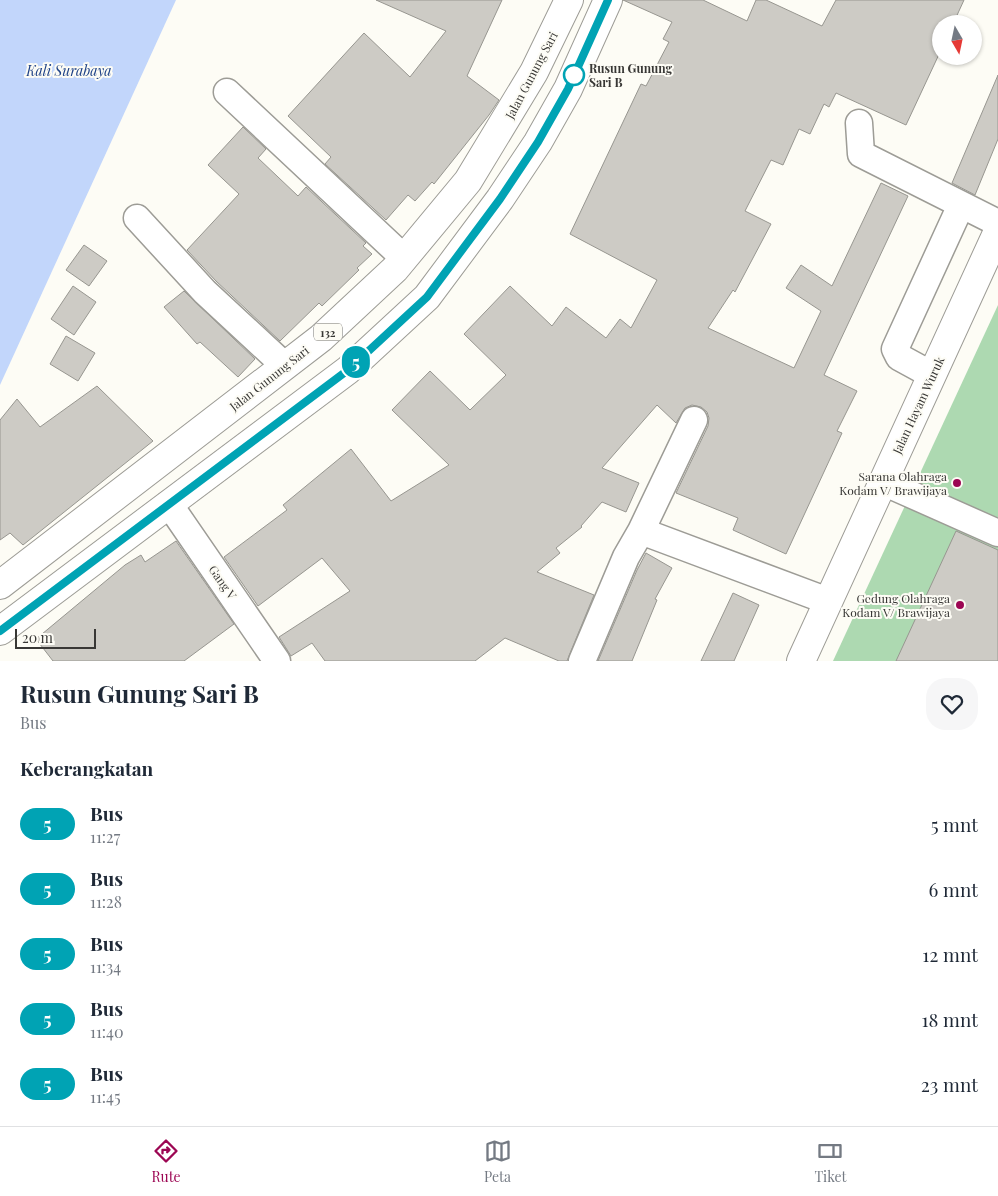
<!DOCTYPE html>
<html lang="id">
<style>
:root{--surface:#fff;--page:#f6f6f7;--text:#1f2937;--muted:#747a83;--line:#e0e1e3;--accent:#9c0653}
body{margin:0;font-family:"Playfair Display",serif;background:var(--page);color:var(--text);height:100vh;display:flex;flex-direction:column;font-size:19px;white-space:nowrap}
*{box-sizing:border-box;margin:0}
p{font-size:16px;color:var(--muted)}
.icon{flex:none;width:28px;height:28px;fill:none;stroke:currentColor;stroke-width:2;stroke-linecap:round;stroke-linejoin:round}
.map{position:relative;height:661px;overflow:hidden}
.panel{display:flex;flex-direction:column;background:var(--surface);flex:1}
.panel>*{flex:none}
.badge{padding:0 10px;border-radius:16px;font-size:18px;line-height:32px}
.needle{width:32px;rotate:171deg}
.controls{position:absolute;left:932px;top:15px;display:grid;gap:10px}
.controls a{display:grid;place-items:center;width:50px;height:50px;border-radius:50%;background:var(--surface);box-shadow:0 1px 4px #0004;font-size:25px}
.scale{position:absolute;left:15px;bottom:12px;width:81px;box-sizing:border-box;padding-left:5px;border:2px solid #383735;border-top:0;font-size:14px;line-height:18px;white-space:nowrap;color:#383735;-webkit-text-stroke:4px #fdfcf5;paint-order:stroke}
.map>.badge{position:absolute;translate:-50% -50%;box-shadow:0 0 0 2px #fff}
h2{padding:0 20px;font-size:19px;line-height:45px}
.round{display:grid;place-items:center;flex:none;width:52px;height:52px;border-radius:20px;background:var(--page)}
.overview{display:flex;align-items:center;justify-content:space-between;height:85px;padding:0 20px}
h1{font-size:24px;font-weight:700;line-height:38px}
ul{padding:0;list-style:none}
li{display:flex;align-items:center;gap:15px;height:65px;padding:0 20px}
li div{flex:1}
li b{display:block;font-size:19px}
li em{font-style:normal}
li .badge{min-width:55px;font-weight:700;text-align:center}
.tab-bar{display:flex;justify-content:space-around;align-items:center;height:70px;border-top:1px solid var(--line);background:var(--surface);font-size:14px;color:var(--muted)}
.tab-bar a{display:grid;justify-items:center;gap:2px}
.tab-bar .current{color:var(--accent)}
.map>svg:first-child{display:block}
.green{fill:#add9b1}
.water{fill:#c2d6fb}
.building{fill:#cdcbc5;stroke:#979690}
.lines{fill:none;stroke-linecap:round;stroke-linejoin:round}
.street-casing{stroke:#9d9c96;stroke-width:29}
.secondary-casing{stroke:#9d9c96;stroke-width:30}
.primary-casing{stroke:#9d9c96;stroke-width:30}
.street{stroke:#fff;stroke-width:26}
.secondary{stroke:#fff;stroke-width:28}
.primary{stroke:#fff;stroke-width:28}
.line-casing{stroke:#fff;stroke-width:11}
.line{stroke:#00a3b4;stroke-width:8}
.stop-dot{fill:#fff;stroke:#00a3b4;stroke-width:2.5}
.poi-dot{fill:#9c0653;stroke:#fdfcf5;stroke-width:2}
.labels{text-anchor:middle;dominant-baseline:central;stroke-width:4;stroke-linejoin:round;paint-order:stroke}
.shield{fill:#fdfcf5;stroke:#73726f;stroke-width:1}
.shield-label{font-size:11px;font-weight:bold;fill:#383735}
.stop-label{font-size:12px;font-weight:bold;fill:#383735;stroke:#fdfcf5;text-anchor:start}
.street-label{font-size:12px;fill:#383735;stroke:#fdfcf5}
.poi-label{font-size:12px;fill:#383735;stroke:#fdfcf5;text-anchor:end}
.water-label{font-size:14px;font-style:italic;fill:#1e4287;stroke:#fdfcf5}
</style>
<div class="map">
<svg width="998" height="661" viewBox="0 0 998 661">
<rect width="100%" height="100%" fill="#fdfcf5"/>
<path class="green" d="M998,305V661H833Z"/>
<path class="water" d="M0,0H176L0,385Z"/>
<path class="building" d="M376,0H502L467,76L499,100L489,115L434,184L432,182L415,201L408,195L386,220L325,164L331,157L288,116L364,33L410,77L446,31Z
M623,0H703L747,21L756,0H766L822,26L836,0H964L953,24H941V50L906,125L836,93L829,107L824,104L810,134L799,129L783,165L771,160L745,211L771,224L735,292L733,290L708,328L794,368L821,311L786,288L801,265L832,286L881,183L908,196L824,375L857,391L837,431L842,433L786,554L733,530L738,518L676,493L708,426L709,418L707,412L701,407L692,405L685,408L676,423L657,405L602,468L639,483L626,512L602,502L581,526L582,527L556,548L560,553L537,572L594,595L567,661H559L505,638L475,661H325L312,643L291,656L279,637L350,591L322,558L258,606L224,557L287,510L283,505L351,449L391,501L449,465L392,410L430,371L470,410L506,375L464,334L510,286L552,326L566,307L606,338L620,319L631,328L657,280L570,234L641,84L646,86L669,42L663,39L672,22Z
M998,75V139L975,195L952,183Z
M243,127L266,149L258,158L298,196L306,187L366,243L363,246L372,254L357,268L359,270L322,306L319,303L280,341L216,281L187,250L239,194L208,165Z
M84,245L107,261L89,286L66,270Z
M73,286L96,302L74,335L51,319Z
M184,291L255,359L238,377L200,342L197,344L164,307Z
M66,336L95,353L78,381L50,364Z
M97,386L153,441L23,545L10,533L0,540V420L17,399L40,427Z
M956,531L998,550V661H896Z
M176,541L234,624L184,661H53L36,639L125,565L141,555L145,562Z
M646,553L672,568L655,599L657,600L632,661H598L637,570Z
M733,593L759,605L734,661H701Z"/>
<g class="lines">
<g class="street-casing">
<path id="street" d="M227,92L404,258
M859,123L861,154L998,223
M137,218L205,292L285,366
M932,375L899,357L895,349L961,205
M883,482L998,533
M169,504L277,661
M641,531L828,601
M582,661L626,557L641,531L694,420"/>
</g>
<g class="secondary-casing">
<path id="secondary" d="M801,661L998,231"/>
</g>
<g class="primary-casing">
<path id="primary" d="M0,585L321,338L395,269L468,181L534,72L569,0
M0,631L348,370L427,297L500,199L538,142L568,89L608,0"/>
</g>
<use href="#street" class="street"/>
<use href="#secondary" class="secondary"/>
<use href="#primary" class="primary"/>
</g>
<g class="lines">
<g class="line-casing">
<path id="line" d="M0,631L348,370L427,297L500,199L538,142L568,89L608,0"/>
</g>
<use href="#line" class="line"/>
</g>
<circle class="stop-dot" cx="574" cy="75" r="10"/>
<g class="poi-dot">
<circle cx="957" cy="483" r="5"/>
<circle cx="960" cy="605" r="5"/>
</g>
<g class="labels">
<rect class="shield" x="314" y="323.5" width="28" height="17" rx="4"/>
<g class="shield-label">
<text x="328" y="332">132</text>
</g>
<g class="stop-label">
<text x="589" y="68">Rusun Gunung<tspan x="589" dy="14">Sari B</tspan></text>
</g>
<g class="street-label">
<text transform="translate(531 75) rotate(-62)">Jalan Gunung Sari</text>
<text transform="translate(269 378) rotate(-38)">Jalan Gunung Sari</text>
<text transform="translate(918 405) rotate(-65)">Jalan Hayam Wuruk</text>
<text transform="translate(223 582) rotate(55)">Gang V</text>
</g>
<g class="poi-label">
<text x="947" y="476">Sarana Olahraga<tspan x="947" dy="14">Kodam V/ Brawijaya</tspan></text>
<text x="950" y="598">Gedung Olahraga<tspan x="950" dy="14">Kodam V/ Brawijaya</tspan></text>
</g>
<g class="water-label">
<text x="69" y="70">Kali Surabaya</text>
</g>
</g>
</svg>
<div class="controls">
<a><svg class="needle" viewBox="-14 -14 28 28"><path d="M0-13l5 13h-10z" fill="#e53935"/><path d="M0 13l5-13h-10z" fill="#747a83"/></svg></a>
</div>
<div class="scale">20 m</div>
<b class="badge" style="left:356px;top:362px;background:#00a3b4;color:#fff">5</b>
</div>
<section class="panel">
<div class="overview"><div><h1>Rusun Gunung Sari B</h1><p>Bus</p></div><a class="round"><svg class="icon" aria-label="heart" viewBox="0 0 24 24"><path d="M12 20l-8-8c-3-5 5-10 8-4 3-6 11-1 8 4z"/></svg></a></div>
<h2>Keberangkatan</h2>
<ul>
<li><span class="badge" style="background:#00a3b4;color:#fff">5</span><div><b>Bus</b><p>11:27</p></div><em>5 mnt</em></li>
<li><span class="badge" style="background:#00a3b4;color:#fff">5</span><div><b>Bus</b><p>11:28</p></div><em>6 mnt</em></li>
<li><span class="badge" style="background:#00a3b4;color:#fff">5</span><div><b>Bus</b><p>11:34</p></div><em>12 mnt</em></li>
<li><span class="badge" style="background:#00a3b4;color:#fff">5</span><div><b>Bus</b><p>11:40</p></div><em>18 mnt</em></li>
<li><span class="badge" style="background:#00a3b4;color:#fff">5</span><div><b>Bus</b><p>11:45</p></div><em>23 mnt</em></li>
</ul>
</section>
<nav class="tab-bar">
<a class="current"><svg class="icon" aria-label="directions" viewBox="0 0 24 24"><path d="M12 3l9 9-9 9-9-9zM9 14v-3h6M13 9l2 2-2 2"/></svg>Rute</a>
<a><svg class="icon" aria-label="map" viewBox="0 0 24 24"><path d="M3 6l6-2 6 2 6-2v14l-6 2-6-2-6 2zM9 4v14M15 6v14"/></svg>Peta</a>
<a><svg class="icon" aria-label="tickets" viewBox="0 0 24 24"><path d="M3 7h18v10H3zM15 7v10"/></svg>Tiket</a>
</nav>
